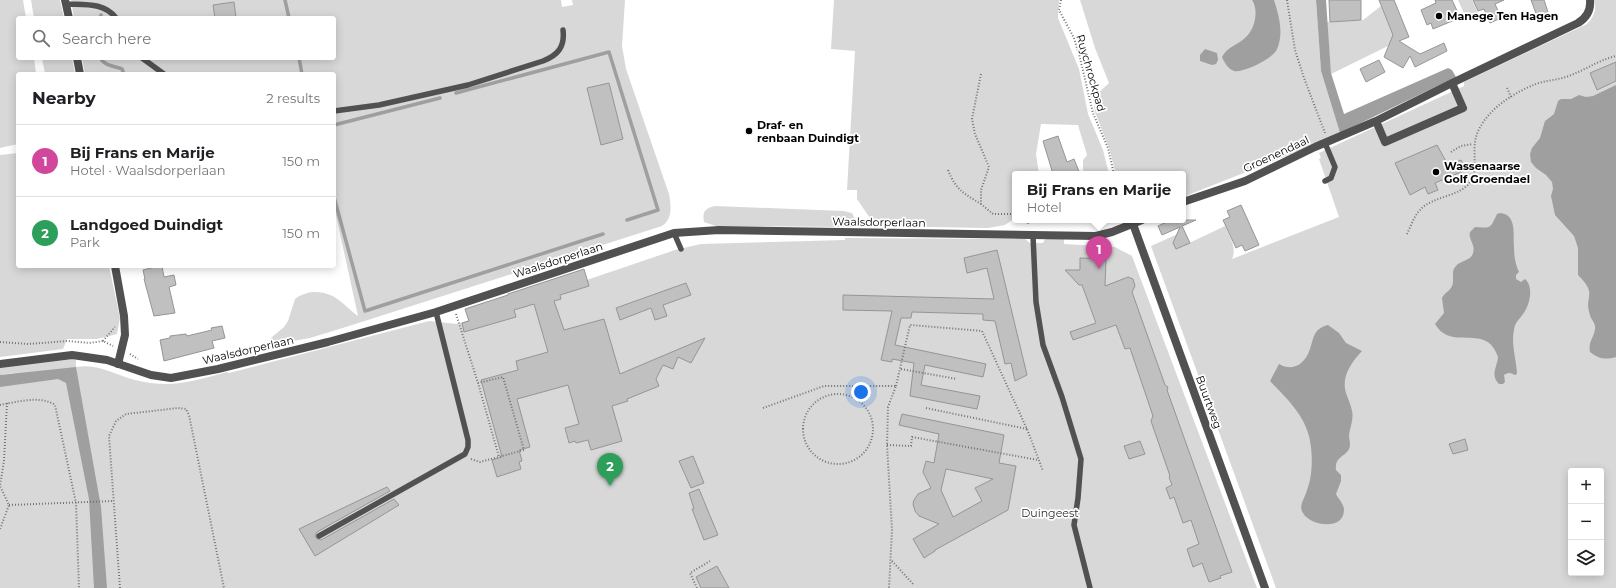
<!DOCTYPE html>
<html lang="en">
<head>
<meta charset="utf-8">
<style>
  :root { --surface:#fff; --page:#f2f2f2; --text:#202124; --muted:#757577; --line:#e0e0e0; --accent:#000 }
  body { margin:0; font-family:Montserrat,sans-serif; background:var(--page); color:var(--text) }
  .controls { position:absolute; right:12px; bottom:12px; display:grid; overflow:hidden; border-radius:4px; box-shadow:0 2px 10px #0003 }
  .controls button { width:36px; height:36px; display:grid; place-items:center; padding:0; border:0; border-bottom:1px solid var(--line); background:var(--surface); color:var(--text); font:20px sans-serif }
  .you { position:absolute; left:861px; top:392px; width:14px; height:14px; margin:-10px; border:3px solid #fff; border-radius:50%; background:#1a73e8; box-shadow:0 0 0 6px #1a73e833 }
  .badge { display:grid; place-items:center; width:26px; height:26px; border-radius:50%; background:var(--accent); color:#fff; font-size:13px; font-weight:700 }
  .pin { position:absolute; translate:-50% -33px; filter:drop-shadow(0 1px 2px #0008) }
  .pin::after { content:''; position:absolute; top:21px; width:14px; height:12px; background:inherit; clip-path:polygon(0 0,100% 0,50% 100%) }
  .popup { position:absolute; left:1012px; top:171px; width:174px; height:52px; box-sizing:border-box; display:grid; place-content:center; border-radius:4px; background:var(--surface); filter:drop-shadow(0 1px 3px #0005); font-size:13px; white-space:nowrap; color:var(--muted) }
  .popup b { font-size:15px; color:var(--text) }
  .popup::after { content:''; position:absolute; left:50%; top:100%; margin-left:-8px; border:8px solid transparent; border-top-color:var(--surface) }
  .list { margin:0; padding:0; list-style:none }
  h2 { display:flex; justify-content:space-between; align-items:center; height:52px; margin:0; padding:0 16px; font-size:17px }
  h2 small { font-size:13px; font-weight:400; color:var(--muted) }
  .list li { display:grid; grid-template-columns:26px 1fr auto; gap:12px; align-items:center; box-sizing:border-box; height:72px; padding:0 16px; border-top:1px solid var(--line) }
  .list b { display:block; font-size:15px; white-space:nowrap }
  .list p { margin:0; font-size:13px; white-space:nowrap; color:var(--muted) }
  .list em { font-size:13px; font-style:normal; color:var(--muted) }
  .icon { flex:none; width:22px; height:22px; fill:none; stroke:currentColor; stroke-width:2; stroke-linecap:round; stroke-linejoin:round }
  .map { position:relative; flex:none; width:1616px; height:588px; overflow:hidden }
  .search { position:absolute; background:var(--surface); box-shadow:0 2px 10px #0003; left:16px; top:16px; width:320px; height:44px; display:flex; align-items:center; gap:10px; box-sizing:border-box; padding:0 14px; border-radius:4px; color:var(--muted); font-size:15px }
  .panel { position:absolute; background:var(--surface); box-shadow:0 2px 10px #0003; left:16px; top:72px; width:320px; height:196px; border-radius:4px }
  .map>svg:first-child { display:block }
</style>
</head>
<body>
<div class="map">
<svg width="1616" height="588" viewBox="0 0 1616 588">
  <rect width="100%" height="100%" fill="#fff"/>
  <!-- green -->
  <path fill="#d8d8d8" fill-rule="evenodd" d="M0,0H23L26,18H18V58H34L36,74H18V144L0,148Z
    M31,0H60L64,18H34Z
    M71,0H561L562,7L573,5L572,0H625L622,46L626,69L669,194C671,206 673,218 662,226L349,326L310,338L275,344L273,342L271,338L284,327L288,321L295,299C300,295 306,293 312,292C335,291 342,304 358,316L334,206V74H85L82,58H334V18H74Z
    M834,0H1059L1058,18L1079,69L1088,114L1103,150L1109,174H1086L1083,170V160L1087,155L1078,125L1041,124L1036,154L1039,174H1015V218L1005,225L988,228L877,226L874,224L857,199V190H847L855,51L831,49Z
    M1080,0H1316L1321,71L1340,133L1304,149L1183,197V174H1116L1109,148L1095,112L1093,98L1109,83L1095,48Z
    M1458,0H1472L1478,13L1466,18Z
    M1594,0H1616V588H1276L1151,246L1180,233L1185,245L1225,226C1230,237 1237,248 1232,259L1339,217L1319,159L1321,158L1319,153L1464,86V82L1587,24C1594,17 1597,10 1594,0ZM1571,471H1601V573H1571Z
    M1381,6L1395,39L1388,46L1331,74L1327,22L1363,20Z
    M42,58H72L75,74H45Z
    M18,153V266H109L120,318L117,334L97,339H67L63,349L0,357V155Z
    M715,206L844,211L852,213L855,219L854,225L847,227L716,226L704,222C702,212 705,208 715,206Z
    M845,238L1025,239L1030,243H1043L1045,239H1064V244L1115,247L1132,256L1257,588H0V378L15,373L0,375V365L71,358L76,360V367C98,363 115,375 135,380C170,389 194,381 227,372L229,373L237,371L429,321L457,324L675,250L701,244L845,240Z"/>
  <!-- water -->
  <path fill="#9f9f9f" d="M1252,0H1274C1279,16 1284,33 1277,49C1274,58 1243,73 1234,71C1228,69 1224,62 1222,57C1228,46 1238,45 1246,37C1255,29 1259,10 1252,0Z
    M1316,0H1326L1331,73L1344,114L1448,68L1452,70L1456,77L1340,133L1321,71Z
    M1205,49L1217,53L1218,60L1216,64L1212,65L1200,61V55Z
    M1616,85V357C1605,360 1599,359 1590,352C1588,341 1594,338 1595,329C1596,323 1591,320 1590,315C1583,295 1599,296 1578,275V248L1574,236L1555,215L1551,196L1553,189L1552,182L1546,175L1536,168L1531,162L1530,154L1532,148L1540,138L1545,121L1554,114L1558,101L1561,99H1571L1579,95L1586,97L1593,96Z
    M1500,213C1517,214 1513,235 1514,246C1514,255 1515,264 1519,272L1516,275V279L1521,282L1525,279C1534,287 1530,305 1523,314C1519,320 1515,322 1514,330C1511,344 1516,358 1517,373L1516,375C1511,374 1510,371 1504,375L1505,382L1503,384H1499C1490,375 1497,368 1498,357C1486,321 1452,353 1435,324L1444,313L1442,298C1444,293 1450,291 1452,286C1455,279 1450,272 1456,266C1461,260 1471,261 1473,253C1476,245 1468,240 1470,232L1475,227C1491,228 1490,229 1497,214Z
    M1328,325L1339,333L1346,343L1362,351C1351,363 1341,377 1346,393C1348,399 1351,405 1352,411C1354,419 1350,427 1349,435C1349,438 1350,442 1350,445C1349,457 1334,455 1336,470L1341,475V481L1336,494C1339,500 1344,504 1344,510C1344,531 1310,526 1303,513C1298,506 1305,498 1307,490C1313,475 1313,452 1309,436C1303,413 1285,397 1270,381L1279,364C1291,371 1302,366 1308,354C1314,342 1311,329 1328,325Z
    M76,367L101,507L107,588H94L89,499L66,383L58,379L0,387V375Z"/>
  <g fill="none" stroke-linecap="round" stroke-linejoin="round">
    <!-- stream -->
    <path stroke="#9f9f9f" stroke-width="3.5" d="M285,0L289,18
      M100,18L101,15
      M100,58C105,66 114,66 122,69L124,74
      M299,58L302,74
      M456,93L609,52L658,210L627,220
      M334,125L440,98
      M334,197L365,311L603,234"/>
  </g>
  <!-- building -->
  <path fill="#c0c0c0" stroke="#959595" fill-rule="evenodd" d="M1329,0H1361V20L1330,22Z
    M1379,0H1394L1409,37L1399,41L1420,54L1444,43L1447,51L1415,67L1410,56L1403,68L1384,57L1393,35Z
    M1435,0H1452L1458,13L1455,14L1457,19L1433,29L1431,23L1427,25L1421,10L1436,3Z
    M1473,0H1504L1495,4L1501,18L1490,23L1484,9L1478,11Z
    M1531,0H1544L1548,12L1537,16Z
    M234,2L236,18H215L213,5Z
    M1379,60L1385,72L1366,82L1360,69Z
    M1616,62V81L1597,90L1590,73Z
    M609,83L623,139L601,145L587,88Z
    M1058,136L1067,162L1074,159L1080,174H1053L1043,141Z
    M1437,145L1448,165L1461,160L1466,170L1435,183L1438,190L1428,194L1425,187L1410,195L1395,163Z
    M1241,205L1259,245L1245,251L1242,245L1236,248L1223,220L1230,217L1227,211Z
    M1171,220H1196L1182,226L1190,243L1176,249L1173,243L1180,227L1162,235L1158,226Z
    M997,250L1027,375L1015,381L1011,363L1005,364L995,321L983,320V314L912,312L911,318H901L895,345L986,364L983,377L925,365L921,385L980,396L977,409L910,396L914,363L892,359V362L881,360L892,311L843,310V295L994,299L987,268L967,273L964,258Z
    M1080,258L1106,259L1105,286L1128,277L1133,279L1135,286L1132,292L1165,385L1168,387L1167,390L1232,572L1220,576L1221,578L1209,582L1202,563L1193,567L1187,549L1199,544L1191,520L1183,523L1174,497L1170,499L1166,488L1172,485L1169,477L1170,476L1151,421L1153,416L1130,348L1125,349L1116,325L1073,340L1070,332L1096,323L1082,285H1079L1065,270H1080Z
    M159,266H162L164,277L174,275L176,285L169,287L175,313L154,316L144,279H145L143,270Z
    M584,269L589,286L560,295L561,299L554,301L564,330L604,319L620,374L705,338L691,363L678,357L673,369L663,365L656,379L659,386L627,399L628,401L612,406L622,441L591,450L588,440L576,443L575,441L569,443L565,428L579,424L568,385L517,399L530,447L519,450L522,461L519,462L521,469L497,477L492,460L502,457L481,380L518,370L516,361L548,352L534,304L514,310L516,317L464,332L462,323L469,321L465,309L508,295V294Z
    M686,283L691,295L663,305L667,316L655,320L651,308L620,320L616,308Z
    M222,326L225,338L212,341L214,348L164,361L160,340L170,338V336L186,334L187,336L212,330L211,328Z
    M902,414L1004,435L999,463L1016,466L1008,510L935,550V551L924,558L913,539L939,524L919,516L915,511L913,504L914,500L918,494L931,488L923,472L926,461L934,463L939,434L899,425ZM946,469L993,479L975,488L982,501L953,517L941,490Z
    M1465,439L1468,450L1453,454L1449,444Z
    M1140,441L1145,454L1129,459L1124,446Z
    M693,456L704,483L691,488L679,461Z
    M387,487L390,491L317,532L315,536L316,538L321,540L394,499L399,505L315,556L299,529Z
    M699,489L718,535L704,540L692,509H694L689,493Z
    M717,566L729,588H701L696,577Z"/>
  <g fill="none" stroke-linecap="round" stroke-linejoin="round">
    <!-- path -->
    <path stroke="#737373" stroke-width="2" stroke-dasharray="1 2" stroke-linecap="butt" d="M1061,0L1059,10L1074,38L1080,58L1093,113L1108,148L1114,174
      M1287,0L1295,50L1304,78L1325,133
      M981,74L972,119L975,134L989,167L981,190V204L993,214H1015
      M1507,88L1511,97
      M1451,152L1461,146L1473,144
      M948,170C956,190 963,193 981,204
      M1027,220L1029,225
      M1407,234C1411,226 1414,216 1420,210C1432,196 1460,197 1470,182C1479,168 1471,149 1477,134C1486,110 1513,93 1536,84C1547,80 1560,80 1571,75C1587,69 1599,60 1616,56
      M456,314L478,383L499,457
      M103,341L115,327
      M0,342L28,344L68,341L89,343L103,341L113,346
      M130,354L138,359
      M901,369L957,379
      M896,386L910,325L982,331L1027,429L1043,471
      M803 429a35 35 0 1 1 70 0a35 35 0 1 1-70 0Z
      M0,405C16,402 41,395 55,405L76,503L79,588
      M763,408L824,386H896L888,407L887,445L892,530L889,588
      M926,408L1027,429
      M887,445L911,446L912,437L1038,460
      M471,459L480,462L524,450L503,377L478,383
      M9,505L113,501
      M0,529L9,505L0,486L4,461L7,403
      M892,561L914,585
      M120,588L109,436L116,421L126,414L178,408L186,409L189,415L224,588
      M697,588L690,573L710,561"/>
    <!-- service -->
    <path stroke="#515151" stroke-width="5.5" d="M66,4C84,5 104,2 116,18
      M142,58L164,74
      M334,111L379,105L468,85L543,61C558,55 565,47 563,30
      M1325,181L1331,178L1335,167L1325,143
      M674,233L681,249
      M1033,236L1036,302L1043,345L1062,397L1081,459L1078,498L1074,525L1090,588
      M319,536L465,454L468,447V440L436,312"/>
    <!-- minor -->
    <path stroke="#515151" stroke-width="8" d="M65,0L69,18
      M77,58L80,74
      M1376,121L1385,142L1463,108L1452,83
      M1183,202L1245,181L1315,147L1376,121L1452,83L1578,23C1586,18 1591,10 1590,0
      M1133,224L1265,588
      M115,266L124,316L125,335L118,364
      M0,364L72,355L107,360L151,375L171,378L218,369L328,342L436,312L674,233L719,230L1096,236L1112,232L1142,220"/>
  </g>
  <!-- markers -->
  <g fill="#000" stroke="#fff" stroke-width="1.5">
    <circle cx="1439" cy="16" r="4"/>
    <circle cx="749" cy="131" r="4"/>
    <circle cx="1436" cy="172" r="4"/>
  </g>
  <g text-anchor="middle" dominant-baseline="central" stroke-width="3.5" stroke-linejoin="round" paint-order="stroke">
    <!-- poi labels -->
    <g font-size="11" font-weight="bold" fill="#000" stroke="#fff" text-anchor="start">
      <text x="1447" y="16">Manege Ten Hagen</text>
      <text x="757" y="125">Draf- en<tspan x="757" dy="13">renbaan Duindigt</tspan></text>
      <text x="1444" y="166">Wassenaarse<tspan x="1444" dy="13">Golf Groendael</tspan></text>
    </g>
    <!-- street labels -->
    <g font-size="11" fill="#000" stroke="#fff">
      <text transform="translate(1091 73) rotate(74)">Ruychrockpad</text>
      <text transform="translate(1276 154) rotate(-25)">Groenendaal</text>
      <text transform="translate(879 222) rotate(1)">Waalsdorperlaan</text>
      <text transform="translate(558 260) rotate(-18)">Waalsdorperlaan</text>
      <text transform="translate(248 350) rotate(-13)">Waalsdorperlaan</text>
      <text transform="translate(1209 402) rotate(70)">Buurtweg</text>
    </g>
    <!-- park labels -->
    <g font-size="11" fill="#2f2f2f" stroke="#fff">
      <text x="1050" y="513">Duingeest</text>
    </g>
  </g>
</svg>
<div class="controls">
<button>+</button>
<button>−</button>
<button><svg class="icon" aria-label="layers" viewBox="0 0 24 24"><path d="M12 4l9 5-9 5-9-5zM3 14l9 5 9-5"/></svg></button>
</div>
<div class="you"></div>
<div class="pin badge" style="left:1099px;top:269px;background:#d1479c">1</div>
<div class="popup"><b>Bij Frans en Marije</b>Hotel</div>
<div class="pin badge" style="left:610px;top:486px;background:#2e9e5b">2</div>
<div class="search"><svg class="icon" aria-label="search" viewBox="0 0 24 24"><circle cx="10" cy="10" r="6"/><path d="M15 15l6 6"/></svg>Search here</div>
<section class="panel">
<h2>Nearby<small>2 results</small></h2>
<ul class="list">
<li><span class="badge" style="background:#d1479c">1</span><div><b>Bij Frans en Marije</b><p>Hotel · Waalsdorperlaan</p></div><em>150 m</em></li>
<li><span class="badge" style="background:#2e9e5b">2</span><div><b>Landgoed Duindigt</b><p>Park</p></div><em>150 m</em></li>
</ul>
</section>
</div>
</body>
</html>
